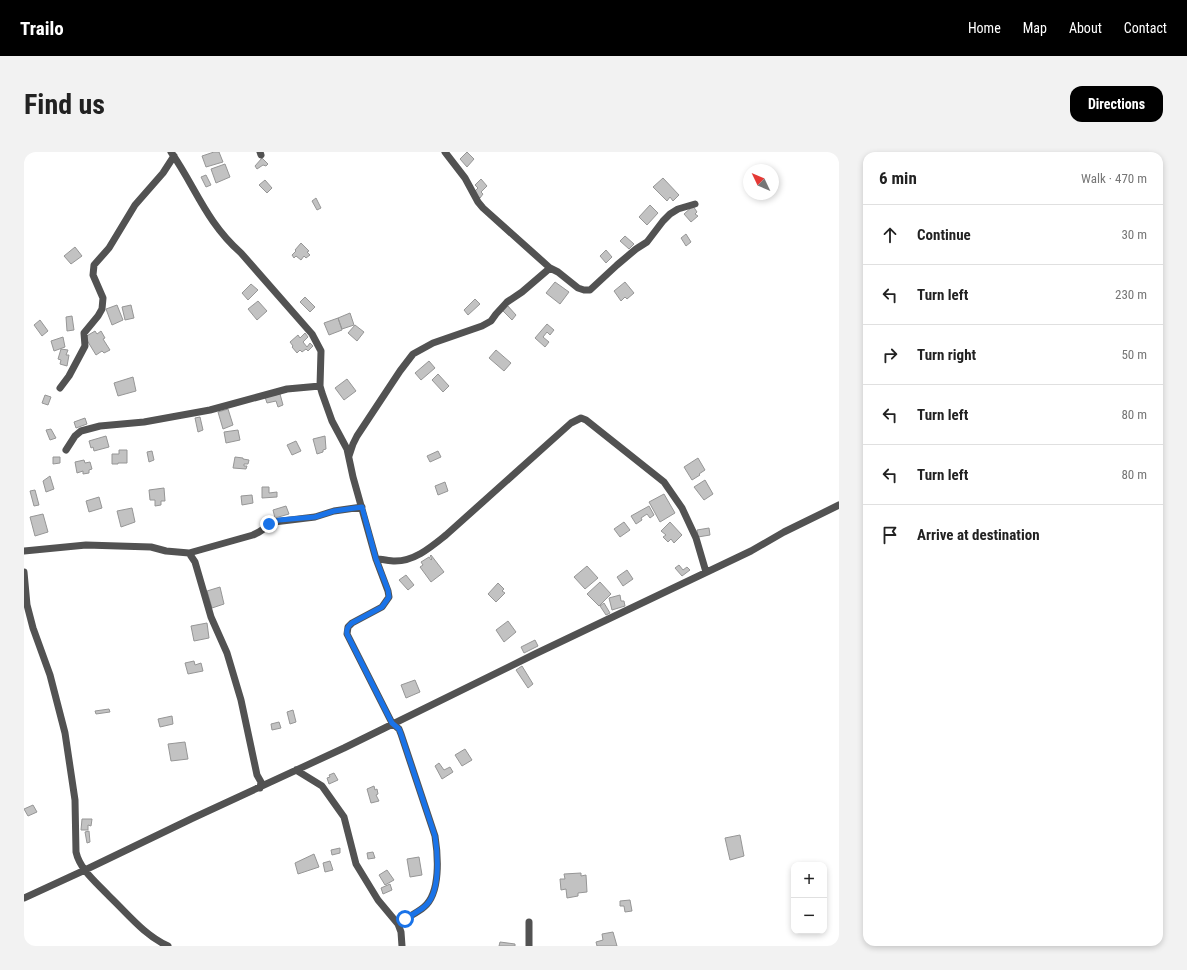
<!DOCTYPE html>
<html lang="en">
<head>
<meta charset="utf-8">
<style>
  :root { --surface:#fff; --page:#f2f2f2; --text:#222; --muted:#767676; --line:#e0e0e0; --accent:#000 }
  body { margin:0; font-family:"Roboto Condensed",sans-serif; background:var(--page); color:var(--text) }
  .controls { position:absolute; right:12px; bottom:12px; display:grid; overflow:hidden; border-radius:8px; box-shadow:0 2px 6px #0003 }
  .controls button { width:36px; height:36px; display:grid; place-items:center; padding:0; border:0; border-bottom:1px solid var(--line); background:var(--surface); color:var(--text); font:20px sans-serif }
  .compass { position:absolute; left:719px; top:12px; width:36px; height:36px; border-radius:50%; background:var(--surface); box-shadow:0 2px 6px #0003; rotate:314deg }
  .stop { position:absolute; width:12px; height:12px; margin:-9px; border:3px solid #1a73e8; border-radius:50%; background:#fff }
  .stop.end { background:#1a73e8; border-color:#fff; box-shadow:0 1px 4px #0008 }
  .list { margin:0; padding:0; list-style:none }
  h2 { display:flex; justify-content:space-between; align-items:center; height:52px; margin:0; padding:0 16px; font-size:17px }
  h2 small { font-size:13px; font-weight:400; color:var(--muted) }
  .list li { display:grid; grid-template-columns:26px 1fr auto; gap:12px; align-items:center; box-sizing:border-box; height:60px; padding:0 16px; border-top:1px solid var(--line) }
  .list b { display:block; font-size:15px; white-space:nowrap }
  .list em { font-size:13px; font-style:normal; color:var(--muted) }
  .icon { flex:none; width:22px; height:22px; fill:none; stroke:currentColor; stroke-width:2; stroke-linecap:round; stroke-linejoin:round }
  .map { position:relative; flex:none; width:815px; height:794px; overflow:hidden; border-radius:12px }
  header { display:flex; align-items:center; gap:24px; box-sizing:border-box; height:56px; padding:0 20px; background:var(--accent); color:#fff }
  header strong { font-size:19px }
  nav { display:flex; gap:22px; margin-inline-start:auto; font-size:14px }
  .intro { display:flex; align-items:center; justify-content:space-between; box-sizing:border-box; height:96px; padding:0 24px }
  h1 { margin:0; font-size:28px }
  .button { padding:10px 18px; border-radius:12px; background:var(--accent); color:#fff; font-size:14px; font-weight:700 }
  main { display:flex; gap:24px; padding:0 24px }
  aside { flex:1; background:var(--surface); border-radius:12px; box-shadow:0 2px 6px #0003 }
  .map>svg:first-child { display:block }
</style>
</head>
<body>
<header>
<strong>Trailo</strong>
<nav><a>Home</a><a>Map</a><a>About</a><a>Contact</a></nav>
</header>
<div class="intro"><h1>Find us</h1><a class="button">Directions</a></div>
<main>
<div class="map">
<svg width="815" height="794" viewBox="0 0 815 794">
  <rect width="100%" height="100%" fill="#fff"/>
  <!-- building -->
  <path fill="#c2c2c2" stroke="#969696" d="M190,0H195L199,10L182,15L178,4Z
    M443,0L450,7L443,15L436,7Z
    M238,6L244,12L242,14L239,13L233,17L231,14Z
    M201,12L206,25L192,31L187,17Z
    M182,23L187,33L182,35L177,25Z
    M639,26L655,43L649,49L646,45L643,49L629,35Z
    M457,27L463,34L457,40L459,42L456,46L450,40L454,36L451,33Z
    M241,28L248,36L243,41L235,33Z
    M292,46L297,56L293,58L288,49Z
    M626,53L634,61L623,73L615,65Z
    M669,54L673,60L671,62L674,64L667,70L660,62Z
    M662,82L667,90L662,94L657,86Z
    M601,84L610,92L605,97L596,89Z
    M277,91L285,99L283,100L286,103L282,106L280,104L277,108L272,104L270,106L268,103L272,99L271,98Z
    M51,95L58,104L47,112L40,104Z
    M582,98L588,105L582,111L576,104Z
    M531,130L545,140L536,152L522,141Z
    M601,130L610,141L603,147L601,145L597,149L590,139Z
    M227,132L234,138L224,148L218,141Z
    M281,145L291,155L286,160L276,150Z
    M451,147L456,152L444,163L440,158Z
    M234,149L243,159L233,168L224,157Z
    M93,153L99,168L88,173L82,157Z
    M107,153L110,166L101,168L98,155Z
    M483,153L492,163L488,168L478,158Z
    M326,161L330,173L318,177L314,166Z
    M48,164L50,178L43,179L42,165Z
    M314,166L318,178L305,183L300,171Z
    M16,168L24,179L18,184L10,173Z
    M523,172L530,178L526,183L523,180L519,185L525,190L521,195L511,186Z
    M331,173L340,180L333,189L324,181Z
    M71,179L73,182L77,179L81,186L79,187L86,198L80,201L78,199L72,203L61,185Z
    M281,181L284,185L279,190L283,195L286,191L289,194L284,199L282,197L278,200L276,198L273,201L268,195L269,194L266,190L274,183L276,186Z
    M39,185L41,195L30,199L27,189Z
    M37,197L44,198L42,203H45L43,214L36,212L37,208L34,207Z
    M472,198L487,211L480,219L465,206Z
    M405,209L411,216L397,228L391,221Z
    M414,222L425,234L419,240L408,228Z
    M109,225L112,239L94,244L90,231Z
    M323,227L332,239L320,248L311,236Z
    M256,242L259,253L254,255L252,249L243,251L241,245Z
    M21,243L27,245L24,253L18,251Z
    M204,257L209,273L199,277L194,260Z
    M176,265L179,278L174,280L171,266Z
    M61,266L63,272L52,276L50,270Z
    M27,277L32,286L26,288L22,278Z
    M214,278L216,288L202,291L200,280Z
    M82,284L85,295L70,299L69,295L67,296L65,289Z
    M301,284L302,297L299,298V300L293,302L289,287Z
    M272,289L277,299L268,303L263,293Z
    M95,298H103V311H94V312H88V302H95Z
    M128,299L130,308L125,310L123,300Z
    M414,299L417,305L406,310L403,304Z
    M29,305H36V311L29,312Z
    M211,305L219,306V307L225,308L224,312H220V314H223L222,317L209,316Z
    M674,306L681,318L675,322L676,323L668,328L660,315Z
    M60,308L61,311L66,310L68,317L65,318V321L59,322V319L53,321L51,310Z
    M26,324L30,337L22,340L19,329Z
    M681,328L689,342L680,348L670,335Z
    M421,330L424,339L414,343L411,334Z
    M238,335H245V341L253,340V345L238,346Z
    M140,336L141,349H137V353L131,354V348H126L125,338Z
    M11,338L15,353L10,354L6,339Z
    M640,342L651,361L636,370L625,350Z
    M228,343L229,351L218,353L217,344Z
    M75,345L78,356L65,360L62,349Z
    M262,354L265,362L251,366L249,358Z
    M625,354L630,363L626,366L623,362L617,366L618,368L612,372L607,364Z
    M108,356L111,370L97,375L93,359Z
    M19,362L24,380L11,384L6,365Z
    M600,370L606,378L596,385L590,377Z
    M646,370L658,383L650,391L647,387L644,390L639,385L642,383L637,379Z
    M685,376L686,383L674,385L673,378Z
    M407,403L420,420L407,430L396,415L399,413L397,410L405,405L407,408L408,407L406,404Z
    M655,413L659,418L663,415L666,418L658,424L651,416Z
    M563,414L574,426L561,437L550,425Z
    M603,418L609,427L599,434L593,425Z
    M382,423L390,433L384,438L375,428Z
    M576,430L587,442L575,454L563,442Z
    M474,431L480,437L478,439L481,441L472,450L464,442Z
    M196,435L200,452L188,456L183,439Z
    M596,443L597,449H600L601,454L588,458L585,446Z
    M580,451L586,461L582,463L576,454Z
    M484,469L492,480L480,490L472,478Z
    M183,471L185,486L170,489L167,474Z
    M511,488L514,494L500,501L497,495Z
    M170,509L171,513L177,511L179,519L164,522L161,511Z
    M498,514L509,532L504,536L492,518Z
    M391,528L396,540L382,546L377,533Z
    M85,557L86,560L72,562L71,559Z
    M269,558L272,570L266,572L263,560Z
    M148,564L149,572L136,575L134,567Z
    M255,570L257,576L248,578L247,572Z
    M161,590L164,607L147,609L144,592Z
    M441,597L448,608L438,614L431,603Z
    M415,611L420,618L426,615L429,620L418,627L411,614Z
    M310,621L314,628L305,632L303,626L306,625L305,623Z
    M350,634L351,638L353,637L354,642L352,643L355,649L347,651L343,637Z
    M9,653L13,660L4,664L0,657Z
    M58,667H68L67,674L64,673V678H57Z
    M65,679L66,690L63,691L61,680Z
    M716,683L720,704L706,708L701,686Z
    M316,696V701L308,703L307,698Z
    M349,700L351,706L344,707L343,701Z
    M290,702L295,715L274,722L271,711Z
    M395,705L398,723L386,725L383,707Z
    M306,709L309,718L301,720L299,711Z
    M363,718L370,728L361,733L355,723Z
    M557,721V724L562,723L563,740L554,741V744L543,746L542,737L537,738L536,727H541L540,722Z
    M366,732L368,738L359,742L357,736Z
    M606,748L608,759L601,760L600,754H596V749Z
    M589,780L593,794H573L572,790L579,788L578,782Z
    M476,790L491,792V794H475Z"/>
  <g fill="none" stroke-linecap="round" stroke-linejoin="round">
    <!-- street -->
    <path stroke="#525252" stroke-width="7" d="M147,0C172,36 182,70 217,101L288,182L297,199L296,234L298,241L308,269L323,297L329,325L352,407L364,439L365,445L358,455L328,471L324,475L323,482L368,571L375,577L377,582L411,684C414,703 417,741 400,755C393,761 382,766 374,772
      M236,0L237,3
      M421,0L441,26L454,50L459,56L526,116
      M36,236L45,224L61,194L60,181L74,164L78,157L79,146L69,123L70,113L85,96L111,53L139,21L150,4
      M42,298L51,284L57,279L76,274L120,270L186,258L263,237L296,234
      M325,304L329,292L333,284L376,219L389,202L409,191L458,174L467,169L472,162L483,150L498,140L526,116L534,120L554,136L560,138H566L593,113L612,97L623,90L639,69L646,62L654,57L671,52
      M0,399L62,393L127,395L142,399L165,401L171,410L187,465L203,501L217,548L233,623L237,630L236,636
      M165,401L229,383L235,380L250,370L291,365L310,359L338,355
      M352,407C358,407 365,409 371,409C391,409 407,395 422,383L547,271L557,266L562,268L640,330L658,356L672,386L682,420
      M0,420L3,453L9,476L26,523L41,581L51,648L52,700C56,718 73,731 85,744C104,762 120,783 144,794
      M272,618L298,634L320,665L332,712L354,748L374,772L377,780L378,794
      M0,746L61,718L169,666L320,596L511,502L727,399L760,380L815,353
      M505,794V770"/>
  </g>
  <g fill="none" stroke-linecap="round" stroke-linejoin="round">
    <!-- route -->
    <path stroke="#1a73e8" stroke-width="5" d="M245,372L255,368L291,365L310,359L338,355L352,407L364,438L365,445L358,455L328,471C324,474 322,477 323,482L368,571L375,577L377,582L411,684C414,703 417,742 400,755C394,760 387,763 381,767"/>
  </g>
</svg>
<div class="controls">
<button>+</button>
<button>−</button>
</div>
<svg class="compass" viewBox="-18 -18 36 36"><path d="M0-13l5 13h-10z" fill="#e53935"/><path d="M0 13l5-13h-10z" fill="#767676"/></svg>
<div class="stop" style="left:381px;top:767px"></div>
<div class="stop end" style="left:245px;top:372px"></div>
</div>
<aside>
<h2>6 min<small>Walk · 470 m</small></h2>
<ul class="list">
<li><svg class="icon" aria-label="ahead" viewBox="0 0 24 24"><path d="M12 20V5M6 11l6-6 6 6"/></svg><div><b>Continue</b></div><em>30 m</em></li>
<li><svg class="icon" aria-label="left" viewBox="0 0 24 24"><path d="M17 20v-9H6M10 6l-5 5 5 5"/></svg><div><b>Turn left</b></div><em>230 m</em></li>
<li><svg class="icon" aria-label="right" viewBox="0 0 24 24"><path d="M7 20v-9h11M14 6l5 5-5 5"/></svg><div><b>Turn right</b></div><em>50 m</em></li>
<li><svg class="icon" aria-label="left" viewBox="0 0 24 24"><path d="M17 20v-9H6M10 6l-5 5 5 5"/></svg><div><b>Turn left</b></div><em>80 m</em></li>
<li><svg class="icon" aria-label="left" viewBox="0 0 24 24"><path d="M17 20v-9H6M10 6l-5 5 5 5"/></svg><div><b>Turn left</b></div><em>80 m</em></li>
<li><svg class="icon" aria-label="arrive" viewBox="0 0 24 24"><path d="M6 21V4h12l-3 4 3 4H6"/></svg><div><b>Arrive at destination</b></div></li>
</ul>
</aside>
</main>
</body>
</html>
